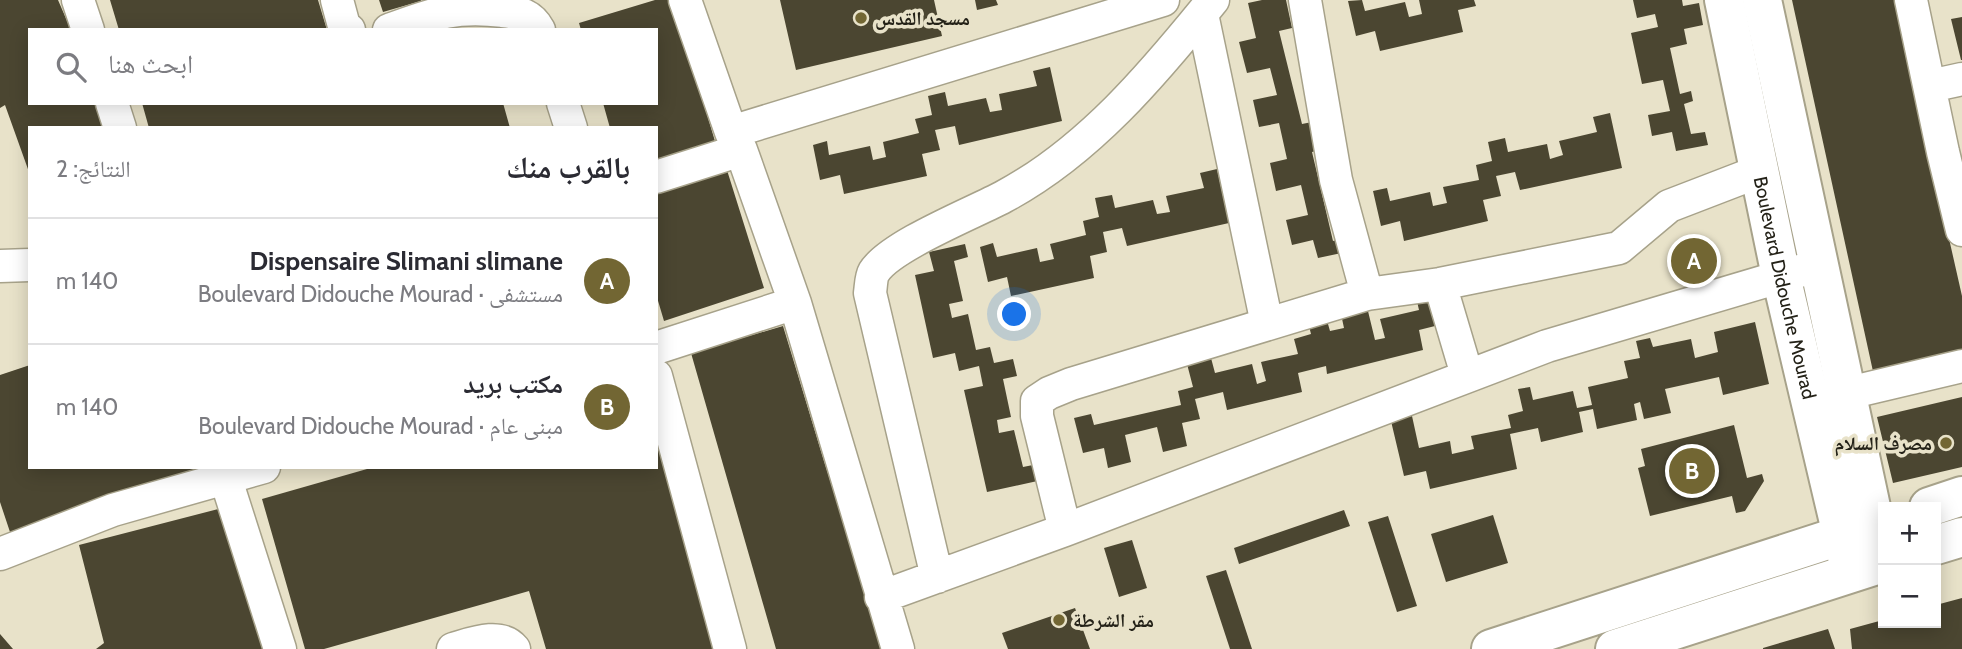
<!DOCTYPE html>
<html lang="ar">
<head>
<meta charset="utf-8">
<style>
  :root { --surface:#fff; --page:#f7f7f7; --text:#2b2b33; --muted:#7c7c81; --line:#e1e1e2; --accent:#726633 }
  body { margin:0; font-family:Cabin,"Noto Naskh Arabic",sans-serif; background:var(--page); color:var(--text); direction:rtl }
  .controls { position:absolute; right:21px; bottom:21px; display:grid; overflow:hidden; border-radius:0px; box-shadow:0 4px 18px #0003 }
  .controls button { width:63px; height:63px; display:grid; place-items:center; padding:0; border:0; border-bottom:2px solid var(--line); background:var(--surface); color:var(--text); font:35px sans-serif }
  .you { position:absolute; left:1015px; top:315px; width:24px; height:24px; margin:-18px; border:5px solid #fff; border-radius:50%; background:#1a73e8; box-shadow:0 0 0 10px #1a73e833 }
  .badge { display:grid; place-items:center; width:46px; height:46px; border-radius:50%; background:var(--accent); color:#fff; font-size:23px; font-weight:700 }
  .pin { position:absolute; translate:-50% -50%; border:4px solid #fff; box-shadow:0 2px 7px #0006 }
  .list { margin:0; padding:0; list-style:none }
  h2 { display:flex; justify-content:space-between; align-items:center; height:91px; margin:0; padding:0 28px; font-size:30px }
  h2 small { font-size:23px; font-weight:400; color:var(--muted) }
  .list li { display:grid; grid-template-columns:46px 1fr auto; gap:21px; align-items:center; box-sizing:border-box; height:126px; padding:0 28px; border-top:2px solid var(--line) }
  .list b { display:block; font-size:26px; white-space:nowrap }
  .list p { margin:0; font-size:23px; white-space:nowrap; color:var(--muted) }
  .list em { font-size:23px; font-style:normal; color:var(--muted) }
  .icon { flex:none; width:38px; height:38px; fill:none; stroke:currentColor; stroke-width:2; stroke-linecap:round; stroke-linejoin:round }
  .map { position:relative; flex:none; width:1962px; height:649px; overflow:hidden; direction:ltr }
  .search { position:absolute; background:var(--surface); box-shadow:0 4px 18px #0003; left:28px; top:28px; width:630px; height:77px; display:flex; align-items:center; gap:18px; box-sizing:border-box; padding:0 24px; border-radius:0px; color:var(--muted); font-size:26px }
  .panel { position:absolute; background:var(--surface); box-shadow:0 4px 18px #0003; left:28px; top:126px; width:630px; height:343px; border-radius:0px; direction:rtl }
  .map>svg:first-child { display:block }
</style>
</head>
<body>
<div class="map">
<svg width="1962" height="649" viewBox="0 0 1962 649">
  <rect width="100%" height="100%" fill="#e8e2c9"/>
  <!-- building -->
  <path fill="#4b4631" d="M0,0H58L71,30H30V103H100L110,128H30L29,172L5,105L0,108Z
    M110,0H318L327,30H119Z
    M379,0H421V1L383,12Z
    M655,0H673L717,148L656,166V128H610L603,103H656V30H581L579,23Z
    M780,0H934L942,36L796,70Z
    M975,0H996L998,5L977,10Z
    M1262,0H1286L1292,28L1279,31L1302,124L1317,121L1324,149L1312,152L1333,241L1348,237L1351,251L1318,258L1313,240L1292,245L1286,220L1308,215L1301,185L1276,191L1270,163L1287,159L1279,123L1259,127L1253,100L1277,95L1270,68L1247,73L1239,42L1256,38L1248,3Z
    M1362,0L1365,11L1405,2L1409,17L1422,14L1419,0H1474L1476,6L1458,10L1463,32L1380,51L1375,31L1356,36L1348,1Z
    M1633,0H1682L1683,6L1699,3L1703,25L1684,29L1687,44L1670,48L1680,94L1691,91L1693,101L1684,104L1691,134L1705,132L1708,145L1676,151L1672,132L1652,136L1648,115L1670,111L1663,80L1642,84L1631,33L1658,27L1655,14L1637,18Z
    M1792,0H1895L1962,296V357L1874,376Z
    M1962,17V60H1961L1951,19Z
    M1050,67L1062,121L959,145L955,126L935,130L940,150L922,154L927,176L844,194L840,175L820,180L813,145L827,141L829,155L870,146L873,160L886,157L883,142L919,133L915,119L932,115L928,96L945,92L948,106L986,98L990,112L1002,110L999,94L1037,86L1033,71Z
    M142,103H503L510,128H253L252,126L149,128Z
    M1610,113L1622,168L1520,190L1515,172L1496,176L1501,196L1483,200L1488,221L1404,241L1400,221L1381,226L1373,191L1387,188L1390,201L1430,192L1433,206L1447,203L1443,187L1479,180L1476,165L1492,161L1488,142L1505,138L1508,152L1547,144L1550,159L1563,155L1559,141L1597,132L1593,117Z
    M726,167L764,288L664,321L656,294V190Z
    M1217,169L1229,223L1127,246L1122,228L1103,232L1107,252L1090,256L1094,278L1011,296L1007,277L988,282L980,247L993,243L997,257L1037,248L1040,262L1054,259L1050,244L1086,235L1083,221L1099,217L1095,198L1112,195L1115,208L1153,200L1157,214L1170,212L1166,196L1204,188L1200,173Z
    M965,244L968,257L954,261L963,301L949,304L952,318L968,314L976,350L990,347L994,363L1013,359L1017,376L1003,379L1011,417L997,420L999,433L1014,430L1023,467L1038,464L1042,480L987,492L964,390L983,386L979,366L959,371L955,353L933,358L915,275L934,271L929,252Z
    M1431,293L1439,325L1419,330L1423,350L1327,374L1326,366L1298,373L1302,392L1227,410L1223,392L1195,399L1200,419L1182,423L1187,446L1163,452L1157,427L1125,435L1131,462L1108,468L1104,448L1083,453L1074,418L1091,414L1094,425L1181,405L1178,391L1193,387L1187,364L1211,358L1215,373L1252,364L1257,384L1266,381L1261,362L1298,354L1294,339L1311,334L1308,322L1326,317L1330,331L1344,328L1341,314L1367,307L1375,340L1385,338L1380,319L1419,310L1416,297Z
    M1755,322L1769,384L1723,395L1719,377L1665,389L1671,413L1644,419L1640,402L1634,404L1637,420L1597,429L1593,409L1579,412L1583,432L1541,442L1538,428L1510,434L1517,469L1430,489L1426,471L1404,476L1391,421L1412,416L1419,448L1450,441L1452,454L1474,449L1471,436L1511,428L1508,415L1523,411L1518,389L1530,387L1533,400L1573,391L1577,408L1592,405L1588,387L1628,378L1624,361L1640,358L1636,341L1650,338L1653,347L1691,339L1695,358L1718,352L1714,332Z
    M783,326L824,461L883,649H776L691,353Z
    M30,365V467H215L12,538L0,502V375Z
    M1962,397V467L1893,483L1877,417Z
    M656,423L722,649H546L529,591L324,649H305L262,499L374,467H656Z
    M1734,425L1747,478L1762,474L1764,481L1745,511L1736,513L1732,496L1650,516L1638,468L1645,466L1641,449Z
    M226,507L263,649H96L104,643L79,545Z
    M1344,510L1350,526L1239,564L1234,548Z
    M1493,515L1508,563L1446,582L1431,534Z
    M1388,516L1417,606L1397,612L1368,522Z
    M1132,540L1147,588L1119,597L1104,548Z
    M1226,570L1252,649H1230L1206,576Z
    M1962,598V649H1852L1850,629L1883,620V623H1936V605Z
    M1075,608L1090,649H1008L1002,633Z
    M1828,629L1835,649H1763V648Z
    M0,634L13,649H0Z"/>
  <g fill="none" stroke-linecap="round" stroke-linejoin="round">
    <!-- street casing -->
    <g stroke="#a7a28a" stroke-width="35">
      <path id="street" d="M78,0L88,30
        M337,0L344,26L349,30
        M685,0L731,132L741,150L795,303L898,649
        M1305,0L1336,180L1367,294
        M1911,0L1943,152L1962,230
        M1202,14L1267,324
        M389,30C433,14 455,5 502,11C520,13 530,14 539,30
        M1930,86L1962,79
        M112,103L120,128
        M563,103L571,128
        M731,132L1163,0
        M656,177L741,150
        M0,266L30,265
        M1440,284L1467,375
        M656,348L795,303
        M656,376L730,649
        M1823,399L1962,366
        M222,467L280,649
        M1065,530L1037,416V401L1049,393L1071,384L1367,294L1440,284L1619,248L1669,206L1760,171
        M0,554L113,510L264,467
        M937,577L870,293C871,286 871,277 874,272C890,246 973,213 1003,197C1088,152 1154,73 1213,0
        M881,597L1065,530L1547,346L1803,270
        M453,649C471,644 500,632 514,649"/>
    </g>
    <!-- secondary casing -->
    <g stroke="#a7a28a" stroke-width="42">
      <g id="secondary">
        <path id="s1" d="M1724,0L1781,276L1850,569"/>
        <path d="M1762,0L1883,563"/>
      </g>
    </g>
    <!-- primary casing -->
    <g stroke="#a7a28a" stroke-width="42">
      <path id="primary" d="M1929,507L1962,496
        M1936,545L1962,537
        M1491,649L1883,522
        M1615,649L1883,563"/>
    </g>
    <!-- street -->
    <use href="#street" stroke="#fff" stroke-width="32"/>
    <!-- secondary -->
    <use href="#secondary" stroke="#fff" stroke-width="38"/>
    <!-- primary -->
    <use href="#primary" stroke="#fff" stroke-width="38"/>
  </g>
  <!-- markers -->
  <g fill="#726633" stroke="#e8e2c9" stroke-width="2.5">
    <circle cx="861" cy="18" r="7"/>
    <circle cx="1946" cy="443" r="7"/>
    <circle cx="1059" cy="620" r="7"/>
  </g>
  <g text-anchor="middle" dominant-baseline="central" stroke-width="7" stroke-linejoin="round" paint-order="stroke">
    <!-- poi labels -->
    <g font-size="19" font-weight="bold" fill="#242218" stroke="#e8e2c9" text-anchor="start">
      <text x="875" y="18">مسجد القدس</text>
      <text x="1932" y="443" text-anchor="end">مصرف السلام</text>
      <text x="1073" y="620">مقر الشرطة</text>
    </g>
    <!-- street labels -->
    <g font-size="19" fill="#242218" stroke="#e8e2c9">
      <text stroke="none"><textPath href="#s1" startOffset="294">Boulevard Didouche Mourad</textPath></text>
    </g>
  </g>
</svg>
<div class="controls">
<button>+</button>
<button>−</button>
</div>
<div class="you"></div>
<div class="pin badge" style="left:1694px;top:261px">A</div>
<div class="pin badge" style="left:1692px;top:471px">B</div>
<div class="search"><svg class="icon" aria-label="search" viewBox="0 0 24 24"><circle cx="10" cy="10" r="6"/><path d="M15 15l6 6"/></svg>ابحث هنا</div>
<section class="panel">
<h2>بالقرب منك<small>النتائج: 2</small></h2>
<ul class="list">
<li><span class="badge">A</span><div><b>Dispensaire Slimani slimane</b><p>مستشفى · Boulevard Didouche Mourad</p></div><em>140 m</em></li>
<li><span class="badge">B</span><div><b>مكتب بريد</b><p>مبنى عام · Boulevard Didouche Mourad</p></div><em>140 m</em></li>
</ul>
</section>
</div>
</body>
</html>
